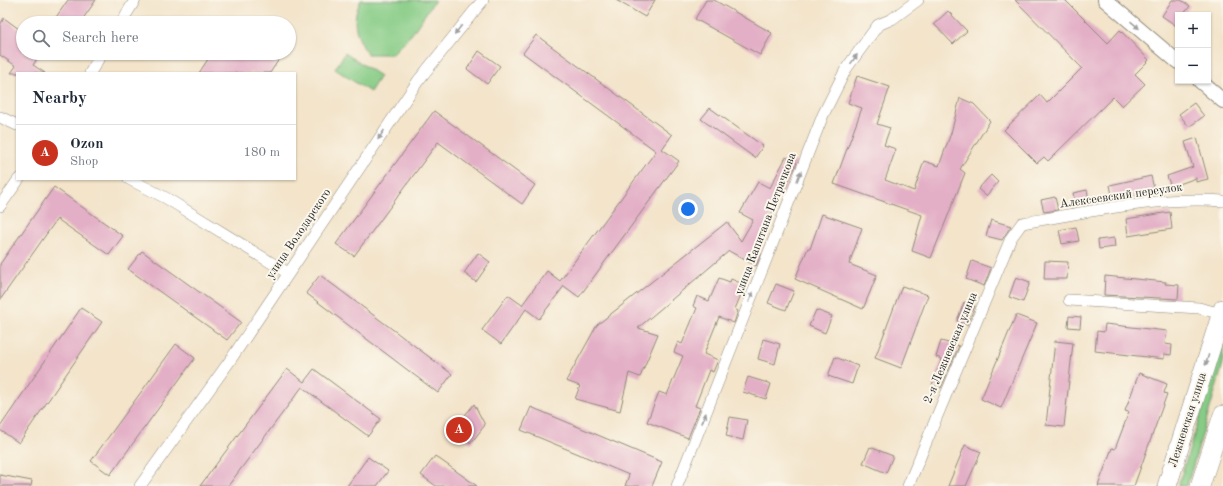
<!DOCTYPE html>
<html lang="en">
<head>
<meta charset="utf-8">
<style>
  :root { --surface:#fff; --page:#f6f6f7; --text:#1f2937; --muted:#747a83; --line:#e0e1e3; --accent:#c8321e }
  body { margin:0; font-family:"Old Standard TT",serif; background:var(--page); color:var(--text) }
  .controls { position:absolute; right:12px; top:12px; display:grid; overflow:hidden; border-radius:0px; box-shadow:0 1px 3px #0004 }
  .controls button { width:36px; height:36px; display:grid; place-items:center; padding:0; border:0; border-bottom:1px solid var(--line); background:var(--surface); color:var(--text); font:20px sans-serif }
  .you { position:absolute; left:688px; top:209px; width:14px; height:14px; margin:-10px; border:3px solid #fff; border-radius:50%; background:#1a73e8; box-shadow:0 0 0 6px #1a73e833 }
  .badge { display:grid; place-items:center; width:26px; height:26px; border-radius:50%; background:var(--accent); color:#fff; font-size:13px; font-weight:700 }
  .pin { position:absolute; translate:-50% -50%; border:2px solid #fff; box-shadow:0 1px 4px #0006 }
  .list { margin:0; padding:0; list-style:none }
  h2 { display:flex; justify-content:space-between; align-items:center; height:52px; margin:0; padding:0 16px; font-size:17px }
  h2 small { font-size:13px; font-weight:400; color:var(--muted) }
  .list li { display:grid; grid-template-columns:26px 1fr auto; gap:12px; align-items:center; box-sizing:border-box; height:56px; padding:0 16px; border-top:1px solid var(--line) }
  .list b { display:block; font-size:15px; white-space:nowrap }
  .list p { margin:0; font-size:13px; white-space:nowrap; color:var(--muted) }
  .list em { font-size:13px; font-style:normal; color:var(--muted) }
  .icon { flex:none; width:22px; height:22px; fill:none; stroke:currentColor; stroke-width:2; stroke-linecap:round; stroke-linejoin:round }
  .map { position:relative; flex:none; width:1223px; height:486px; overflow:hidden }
  .search { position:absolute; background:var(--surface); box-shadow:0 1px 3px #0004; left:16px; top:16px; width:280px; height:44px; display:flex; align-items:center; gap:10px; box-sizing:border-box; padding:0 14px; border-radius:22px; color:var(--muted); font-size:15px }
  .panel { position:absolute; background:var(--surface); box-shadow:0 1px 3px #0004; left:16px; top:72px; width:280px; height:108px; border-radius:0px }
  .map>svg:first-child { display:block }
</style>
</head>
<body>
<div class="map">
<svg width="1223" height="486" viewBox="0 0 1223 486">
  <rect width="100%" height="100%" fill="#fbf7ec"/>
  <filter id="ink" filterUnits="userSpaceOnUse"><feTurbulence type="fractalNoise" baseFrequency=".025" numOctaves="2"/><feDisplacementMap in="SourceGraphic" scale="8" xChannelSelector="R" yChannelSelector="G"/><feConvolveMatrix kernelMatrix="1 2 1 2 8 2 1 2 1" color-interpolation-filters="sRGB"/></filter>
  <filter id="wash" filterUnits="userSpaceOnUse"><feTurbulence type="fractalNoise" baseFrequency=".012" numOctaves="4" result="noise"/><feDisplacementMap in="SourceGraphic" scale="16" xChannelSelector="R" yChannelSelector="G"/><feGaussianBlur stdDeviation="0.9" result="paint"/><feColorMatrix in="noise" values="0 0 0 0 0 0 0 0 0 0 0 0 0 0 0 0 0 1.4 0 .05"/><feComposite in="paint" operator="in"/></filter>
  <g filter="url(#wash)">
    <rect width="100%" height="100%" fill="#f3e4ca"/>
    <!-- green -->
    <path fill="#87cc86" stroke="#597c58" d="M361,0H435L411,35L392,54H367C356,34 350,22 361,0Z
      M345,53L380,76L370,92L335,69Z
      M1223,325V364L1187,486H1178L1204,403L1208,370Z"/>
    <g id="blocks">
      <!-- building -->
      <path fill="#e3afc6" d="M68,0H96L80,23H52Z
        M616,0H655L645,17Z
        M706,0H714L772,33L760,55L695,19Z
        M1015,0H1065L1108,43L1120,30L1149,60L1135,74L1145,84L1122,106L1113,97L1048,161L1044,157L1037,163L1004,130L1040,95L1047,103L1082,68Z
        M1172,0H1181L1190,6L1183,15H1178V27L1162,16Z
        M948,11L967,31L953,44L934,24Z
        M4,18L23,32V53H41L33,65L45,73H11L16,66L0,55V25Z
        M536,35L672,135L662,149L679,161L579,297L564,286L539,319L526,309L501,344L482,330L508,295L522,305L547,271L560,281L656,151L523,53Z
        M479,51L500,66L487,84L467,69Z
        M212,53H283L270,73H199Z
        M857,76L890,87L877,124L890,128L884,145L896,149L885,180L914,191L924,161L939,166L951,133L960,98L974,104L990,121L960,169L965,173L931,258L912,251L922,215L834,184L862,108L848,103Z
        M1194,103L1204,116L1189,127L1179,114Z
        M710,108L763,146L755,158L701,119Z
        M434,111L535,185L522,204L438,142L354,256L336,244Z
        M1197,138L1208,179L1196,182V178L1171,187L1167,176L1193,167L1185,142Z
        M786,157L797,163L753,251L761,254L756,266L729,251L638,328L658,334L640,377L629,373L620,411L575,399L580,386L566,381L597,325L727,222L741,241L753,220L740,213L758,182L770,188Z
        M991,175L998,182L986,196L978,189Z
        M1151,176L1155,193L1113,200L1110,185Z
        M54,187L123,236L109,255L57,219L0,300V264Z
        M1087,190L1090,204L1076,206L1073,193Z
        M1055,197L1058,210L1044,212L1041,200Z
        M1170,212L1172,229L1128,236L1126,219Z
        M822,214L862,228L849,264L877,275L863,309L795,279L808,248L810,249Z
        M991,220L1011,226L1002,240L986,236Z
        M1076,227L1079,241L1062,244L1059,230Z
        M1114,238L1115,247L1099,249L1098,240Z
        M142,251L241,322L227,340L128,269Z
        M478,253L490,262L476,282L464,273Z
        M972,261L991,268L984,286L966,279Z
        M1045,261L1068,262L1067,279H1044Z
        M320,275L452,374L438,393L306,293Z
        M1105,276L1166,282L1165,284L1179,285L1178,299L1104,295Z
        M1016,277L1030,282L1023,302L1009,297Z
        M719,278L730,282L731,279L745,285L735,309L738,311L734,323L719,317L704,354L718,360L713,372L709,370L695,406L700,408L688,438L647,422L659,392L667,395L683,356L674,352L678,342L682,344L697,308L693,306L697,296L709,301Z
        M776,284L794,291L786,310L768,303Z
        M902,286L928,295L901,368L875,358Z
        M964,302L975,306L967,325L957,321Z
        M81,308L102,322L19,443L0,430V427Z
        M816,310L832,316L825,333L809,326Z
        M1016,315L1037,323L1001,408L981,399Z
        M1069,316L1081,317L1080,328L1068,327Z
        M1105,324L1167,331L1165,344L1172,345L1171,355L1164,354V359L1095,351L1097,331L1104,332Z
        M763,339L780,344L775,364L758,359Z
        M941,341L959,346L941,388L932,385L942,359L936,357Z
        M1055,341L1073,343L1064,427L1046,425Z
        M176,344L195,358L110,475L91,461Z
        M835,357L858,366L852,384L828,376Z
        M287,369L304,382L314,369L381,419L368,436L302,387L228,486H200Z
        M1139,373L1167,384L1164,393L1167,394L1134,486H1098L1112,448L1115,449L1129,412L1125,411Z
        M748,377L771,384L766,399L743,392Z
        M474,404L485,425L471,443L454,429Z
        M531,407L662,462L652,486H625L629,475L521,430Z
        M730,417L747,420L743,440L726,436Z
        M965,445L981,452L966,486H948Z
        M870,447L893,456L886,473L863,463Z
        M435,456L477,486H436L421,475Z
        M368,457L388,471L377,486H347Z
        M0,475L32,481L31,486H0Z"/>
    </g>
  </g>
  <g filter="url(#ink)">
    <use href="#blocks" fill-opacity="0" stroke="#8f887a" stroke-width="1"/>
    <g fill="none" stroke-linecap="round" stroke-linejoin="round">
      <!-- minor casing -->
      <g stroke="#8f887a" stroke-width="12">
        <path id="minor" d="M121,23L135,0
          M90,73L102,53
          M0,117L17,125
          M129,179L166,198L288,273
          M0,206L19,179
          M1069,300L1199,308L1222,314
          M140,486L229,362L418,81L483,0
          M677,486L823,115L846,69L878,25L892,19L918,0
          M908,486L1011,238L1022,223C1089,212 1156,196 1223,201"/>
      </g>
      <!-- tertiary casing -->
      <g stroke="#8f887a" stroke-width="16">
        <path id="tertiary" d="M1105,0L1178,62
          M1200,81L1223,101"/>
      </g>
      <!-- trunk casing -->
      <g stroke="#8f887a" stroke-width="20">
        <path id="trunk" d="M1167,486L1223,309
          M1200,486L1223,415"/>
      </g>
      <!-- minor -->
      <use href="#minor" stroke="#fff" stroke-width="11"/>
      <!-- tertiary -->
      <use href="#tertiary" stroke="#fff" stroke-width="14"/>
      <!-- trunk -->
      <use href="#trunk" stroke="#fff" stroke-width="19"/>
    </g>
    <!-- one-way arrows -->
    <defs><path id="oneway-solid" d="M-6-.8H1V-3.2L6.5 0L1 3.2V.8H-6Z"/></defs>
    <g fill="#a0a0a0">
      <use href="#oneway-solid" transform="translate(1135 25) rotate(41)"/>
      <use href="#oneway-solid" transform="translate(458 30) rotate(129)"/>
      <use href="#oneway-solid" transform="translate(854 59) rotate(-55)"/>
      <use href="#oneway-solid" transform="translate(381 135) rotate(124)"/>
      <use href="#oneway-solid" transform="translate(799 176) rotate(-69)"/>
      <use href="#oneway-solid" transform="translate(751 297) rotate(-68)"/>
      <use href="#oneway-solid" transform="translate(1207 360) rotate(107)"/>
      <use href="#oneway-solid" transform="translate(704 418) rotate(-69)"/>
    </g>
  </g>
  <g text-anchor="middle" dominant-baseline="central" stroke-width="4" stroke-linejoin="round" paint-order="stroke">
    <!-- street labels -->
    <g font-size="12" fill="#2b2b2b" stroke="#fbf7ec">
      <text transform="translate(1121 196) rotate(-8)">Алексеевский переулок</text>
      <text transform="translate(766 224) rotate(-69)">улица Капитана Петрачкова</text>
      <text transform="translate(299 234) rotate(-56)">улица Володарского</text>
      <text transform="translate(951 348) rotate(-67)">2-я Лежневская улица</text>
      <text transform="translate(1188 420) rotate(-72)">Лежневская улица</text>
    </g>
  </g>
</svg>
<div class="controls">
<button>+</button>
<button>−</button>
</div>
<div class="you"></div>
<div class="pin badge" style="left:459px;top:430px">A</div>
<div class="search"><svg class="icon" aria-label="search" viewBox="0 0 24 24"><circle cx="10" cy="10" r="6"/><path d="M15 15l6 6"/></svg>Search here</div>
<section class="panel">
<h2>Nearby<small></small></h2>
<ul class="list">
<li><span class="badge">A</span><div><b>Ozon</b><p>Shop</p></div><em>180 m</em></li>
</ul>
</section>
</div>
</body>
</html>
